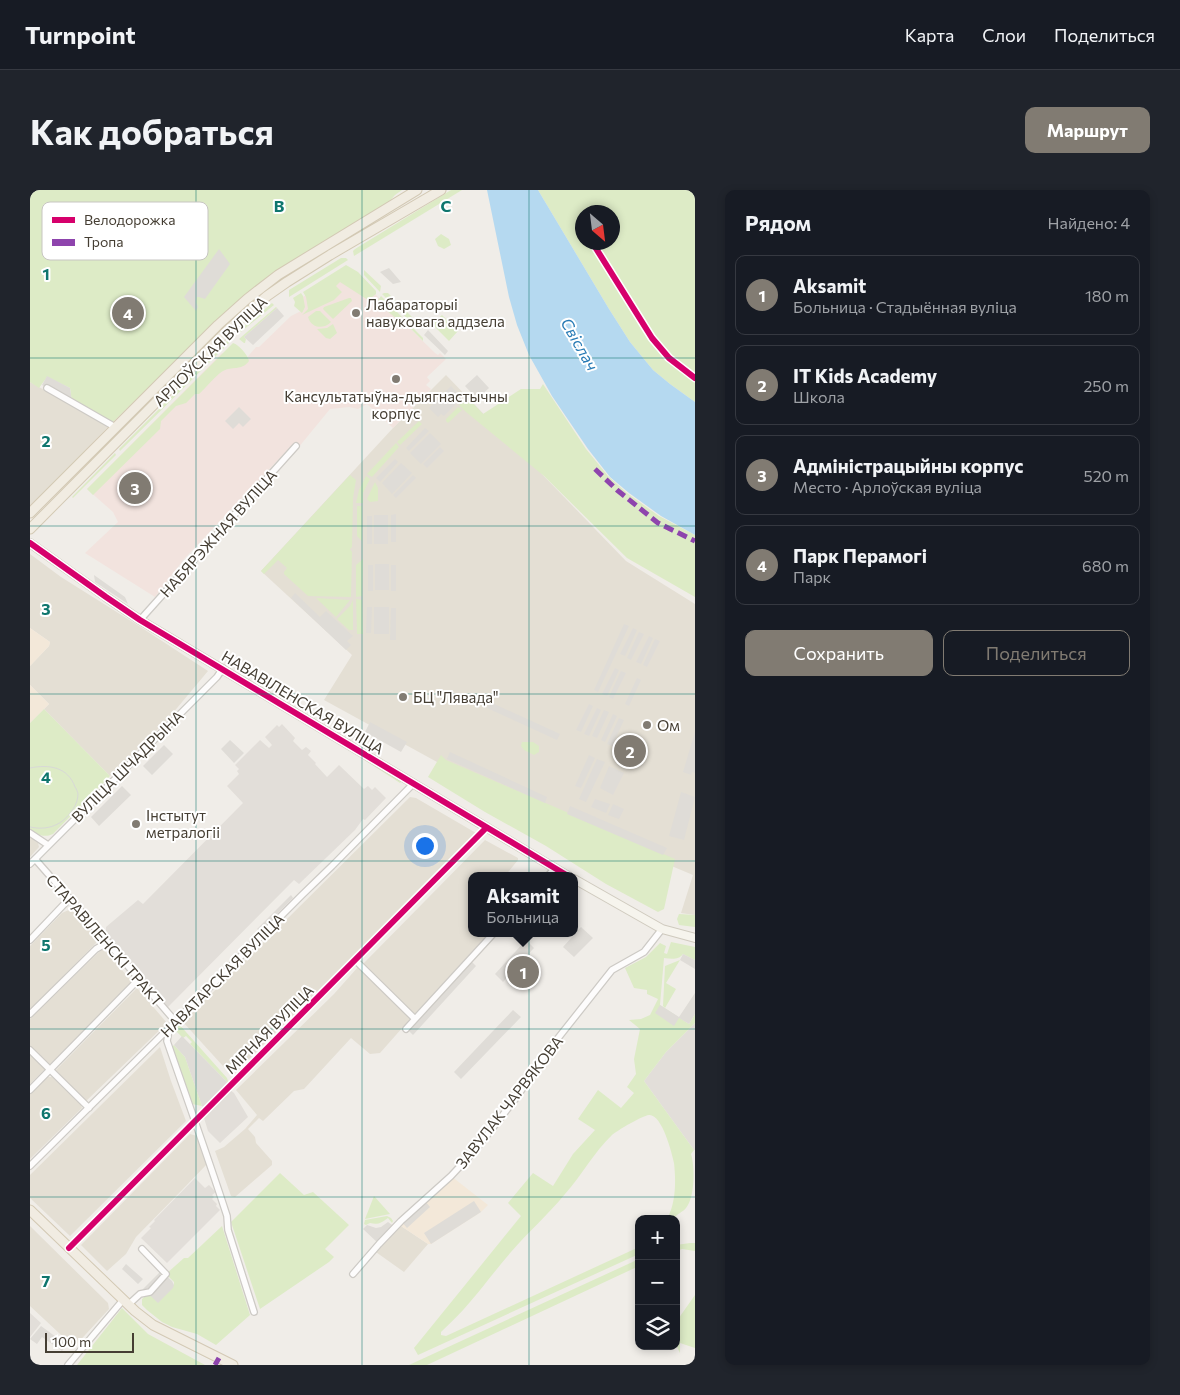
<!DOCTYPE html>
<html lang="ru">
<head>
<meta charset="utf-8">
<style>
  :root { --surface:#171b24; --page:#20242c; --text:#f1f3f6; --muted:#9ea1a6; --line:#363941; --accent:#817b72 }
  body { margin:0; font-family:Commissioner,sans-serif; background:var(--page); color:var(--text) }
  .controls { position:absolute; right:15px; bottom:15px; display:grid; overflow:hidden; border-radius:10px; box-shadow:0 2px 8px #0003 }
  .controls button { width:45px; height:45px; display:grid; place-items:center; padding:0; border:0; border-bottom:1px solid var(--line); background:var(--surface); color:var(--text); font:25px sans-serif }
  .compass { position:absolute; left:545px; top:15px; width:45px; height:45px; border-radius:50%; background:var(--surface); box-shadow:0 2px 8px #0003; rotate:152deg }
  .scale { position:absolute; left:15px; bottom:12px; width:89px; box-sizing:border-box; padding-left:5px; border:2px solid #453e33; border-top:0; font-size:14px; line-height:18px; white-space:nowrap; color:#453e33; -webkit-text-stroke:4px #fff; paint-order:stroke }
  .you { position:absolute; left:394px; top:655px; width:18px; height:18px; margin:-12px; border:4px solid #fff; border-radius:50%; background:#1a73e8; box-shadow:0 0 0 8px #1a73e833 }
  .badge { display:grid; place-items:center; width:32px; height:32px; border-radius:50%; background:var(--accent); color:#fff; font-size:16px; font-weight:700 }
  .pin { position:absolute; translate:-50% -50%; border:2px solid #fff; box-shadow:0 1px 5px #0006 }
  .popup { position:absolute; left:438px; top:682px; width:110px; height:65px; box-sizing:border-box; display:grid; place-content:center; border-radius:10px; background:var(--surface); filter:drop-shadow(0 1px 4px #0005); font-size:16px; white-space:nowrap; color:var(--muted) }
  .popup b { font-size:19px; color:var(--text) }
  .popup::after { content:''; position:absolute; left:50%; top:100%; margin-left:-10px; border:10px solid transparent; border-top-color:var(--surface) }
  .list { margin:0; padding:0; list-style:none }
  h2 { display:flex; justify-content:space-between; align-items:center; height:65px; margin:0; padding:0 20px; font-size:21px }
  h2 small { font-size:16px; font-weight:400; color:var(--muted) }
  .list li { display:grid; grid-template-columns:32px 1fr auto; gap:15px; align-items:center; box-sizing:border-box; height:80px; margin:0 10px 10px; padding:0 10px; border:1px solid var(--line); border-radius:10px }
  .list b { display:block; font-size:19px; white-space:nowrap }
  .list p { margin:0; font-size:16px; white-space:nowrap; color:var(--muted) }
  .list em { font-size:16px; font-style:normal; color:var(--muted) }
  .actions { display:flex; gap:10px; padding:15px 20px }
  .actions a { flex:1; padding:11px 0; border:1px solid var(--accent); border-radius:10px; text-align:center; font-size:18px; color:var(--accent) }
  .actions .main { background:var(--accent); color:#fff }
  .icon { flex:none; width:28px; height:28px; fill:none; stroke:currentColor; stroke-width:2; stroke-linecap:round; stroke-linejoin:round }
  .map { position:relative; flex:none; width:665px; height:1175px; overflow:hidden; border-radius:10px }
  header { display:flex; align-items:center; gap:30px; box-sizing:border-box; height:70px; padding:0 25px; background:var(--surface); border-bottom:1px solid var(--line) }
  header strong { font-size:24px }
  nav { display:flex; gap:28px; margin-inline-start:auto; font-size:18px }
  .intro { display:flex; align-items:center; justify-content:space-between; box-sizing:border-box; height:120px; padding:0 30px }
  h1 { margin:0; font-size:35px }
  .button { padding:12px 22px; border-radius:10px; background:var(--accent); color:#fff; font-size:18px; font-weight:700 }
  main { display:flex; gap:30px; padding:0 30px }
  aside { flex:1; background:var(--surface); border-radius:10px; box-shadow:0 2px 8px #0003 }
  .map>svg:first-child { display:block }
</style>
</head>
<body>
<header>
<strong>Turnpoint</strong>
<nav><a>Карта</a><a>Слои</a><a>Поделиться</a></nav>
</header>
<div class="intro"><h1>Как добраться</h1><a class="button">Маршрут</a></div>
<main>
<div class="map">
<svg width="665" height="1175" viewBox="0 0 665 1175">
  <rect width="100%" height="100%" fill="#f0ede8"/>
  <!-- residential -->
  <path fill="#e4dfd4" d="M416,185L596,371L665,414V725L651,723L663,685L520,625L407,572L294,510L322,465L231,381L363,238Z
    M0,192L79,236L0,318Z
    M0,364L31,387L109,436L178,481L137,530L80,586L14,519L19,514L0,495V476L19,456L20,452L0,438Z
    M380,607L386,608L446,643L202,886L153,832Z
    M0,647L8,653L9,657L0,667Z
    M455,650L488,668V670L475,686H442V743L460,744L383,826L332,775Z
    M41,719L68,751L0,820V756L32,723Z
    M73,758L103,793L18,876L0,857V829Z
    M328,777L381,828L350,863L340,864L321,848L274,899L264,901L233,931L229,928L218,939L225,947L226,953L242,971V975L205,1007L201,1006L185,961L194,957L215,939L227,925L206,900L304,804Z
    M107,798L137,833L54,913L24,882Z
    M130,857L141,891L156,931L40,1046L0,1008V985Z
    M0,864L15,879L0,894Z
    M16,887H22L51,915L52,918L0,969V904Z
    M160,944L167,946L178,973L153,999L106,1047L96,1064L77,1081L51,1055Z
    M368,1035L371,1036L398,1054L374,1082L343,1060Z
    M0,1036L78,1113L79,1119L44,1157L0,1116Z"/>
  <!-- commercial -->
  <path fill="#f3e8d9" d="M0,438L20,452L19,456L0,476Z
    M0,495L19,514L0,533Z
    M421,986L458,1015L451,1022L401,1054H398L371,1036L368,1035Z"/>
  <!-- industrial -->
  <path fill="#e2ded9" d="M252,534L265,548L263,551L272,560L276,557L281,561L278,565L286,573L285,574L297,587L309,575L334,599L338,596L342,600L345,597L356,608L335,630L333,629L325,640L269,694L264,690L138,817L76,744V737L108,710L113,714L213,613L197,596L209,584L207,581L209,579L205,575L230,550L239,558L242,555L235,547L247,535L249,537Z
    M665,833V960H664L614,891L636,862Z
    M200,900L204,903L218,927L190,953L178,941L174,928Z
    M165,988L175,998L179,995L186,1002L182,1005L184,1007L182,1009L187,1014L186,1016L190,1020L137,1073L111,1048L121,1038L119,1037L125,1031L124,1030Z
    M0,1123L11,1133L0,1147Z"/>
  <!-- medical -->
  <path fill="#f2e3de" d="M316,81L328,83L347,106L405,163L408,165L410,163L416,169L397,187L400,191L396,195L401,199L363,238L337,214L328,219L319,217L300,219L268,258L263,254L154,369L125,407L55,363L88,332L83,322L57,299L192,163L214,171L226,157H229L261,126L273,120L271,108Z"/>
  <!-- green -->
  <path fill="#ddebc6" fill-rule="evenodd" d="M0,0H372L365,5L358,13L182,136L81,234L42,212L40,198L17,187L9,198L0,192Z
    M421,0H432L324,66L323,61L325,59Z
    M508,0H665V212L640,194L623,180L600,152L579,119ZM552,22H582V52H552Z
    M411,44L419,49L421,55L414,59L408,56L405,49Z
    M311,68H316L318,70L259,107V100Z
    M316,75L328,82L346,101V104L338,110L310,92L306,96L312,102L304,110L272,125L278,119L276,107L273,102Z
    M334,80L351,96L350,102L334,85Z
    M271,103L273,106L275,117L272,123L264,116L265,112L263,108Z
    M354,103H358L385,130L384,135L352,104Z
    M351,106L393,148V151L371,129H367L356,120L350,122L344,116Z
    M319,108H321L322,111L303,129L293,119L294,117Z
    M242,113L244,115L207,145L209,141Z
    M246,117L247,118L214,147L216,149L215,153H214L209,149Z
    M286,121H290L301,132C293,140 281,138 278,127Z
    M412,125L428,141L419,151L402,134Z
    M303,134L307,143L300,149L296,148L287,139L297,138Z
    M198,150H202L90,261L89,259Z
    M203,153C209,155 218,165 219,171C212,181 202,176 193,181C187,184 175,199 169,204H165L156,213L146,216L131,231L130,239L63,305L57,299Z
    M513,194L556,259L578,286L597,303L629,326L665,345V407L597,368L514,286L436,222L429,215L437,207L453,224L491,199H510Z
    M428,217L432,220L418,233L416,231V229Z
    M389,231L392,234L370,255L367,252Z
    M366,253L369,257L342,287L337,284Z
    M85,263L86,265L43,308L42,307Z
    M320,285L326,290L323,308L322,357L320,359L322,362L321,407L278,406L254,384V382L257,378L248,370L234,384L231,381Z
    M336,286L340,289L333,303V313H326L329,300Z
    M345,292L348,298V311L340,312L337,309Z
    M327,316H332V351L327,346Z
    M333,369L332,406L326,407V375Z
    M286,408L320,410L306,427Z
    M326,409L332,410L333,444H327Z
    M323,410V440H319L307,429L320,416Z
    M14,519L80,586L23,644C14,648 9,645 0,640V533Z
    M492,552H503L509,556V562L504,565L494,560L491,556Z
    M317,557L372,591L370,593L316,558Z
    M411,565L416,570L645,669L634,719L628,722L576,694L516,656L455,622L398,587Z
    M649,724L665,725V737L649,735L647,729Z
    M641,752L665,757V770L653,764C649,770 641,769 634,768L630,815L659,834L665,824V833L636,862L614,891L664,960L661,964C665,977 665,1007 656,1018C652,1023 647,1023 644,1029H637C646,1013 646,991 644,973C642,963 632,924 619,925C612,926 588,940 582,945C564,962 552,985 535,1004C518,1025 498,1042 481,1062C467,1078 454,1096 440,1112C431,1123 421,1132 411,1142V1145L416,1146L609,1057V1064L388,1165L384,1158L491,1026L478,1013L503,983L523,996L543,964L565,940L548,929L568,900L591,918L604,903L597,897L606,884L604,869L610,839L599,830L611,829L620,825L628,809L617,804V800L604,798L595,778L616,767L630,753L636,756L634,763L637,764Z
    M650,770L636,793L646,799L635,818L633,816L635,776Z
    M148,833L197,888L199,894L160,854L162,852L156,846L153,848L143,838Z
    M144,855L155,867L172,916L162,914L142,857Z
    M250,983L274,1005L283,1002L319,1035L295,1059L304,1067L299,1072L230,1119L201,1032Z
    M344,1006L360,1024L335,1029Z
    M357,1026L361,1028L363,1031L362,1033L358,1028C351,1033 348,1035 340,1033L336,1035L334,1034L335,1030Z
    M192,1036L220,1125L186,1155L167,1144L142,1137L132,1132L117,1120L112,1115V1109L118,1104L144,1095V1092L136,1084L154,1068H158Z
    M660,1053H665V1061L652,1059L646,1061V1055Z
    M609,1069V1076L397,1175H379Z
    M665,1105V1158L650,1153V1163L646,1155V1132Z
    M92,1118L118,1144L175,1175H47Z"/>
  <!-- parking -->
  <path fill="#dfdcd7" d="M189,59L200,74L175,109L169,107H167L166,112L168,117L166,121L154,107Z
    M359,78L371,92L363,94L350,82Z
    M247,118L254,126L223,155L214,147Z
    M398,140L418,161L415,165L394,145Z
    M447,185L459,198L447,209L435,196Z
    M17,186L40,198L42,212L12,195Z
    M421,196L432,208L414,226L411,224L408,227L399,218Z
    M209,217L221,229L213,237L209,233L203,239L195,231Z
    M395,238L399,241L379,261L376,258Z
    M400,243L411,254L391,274L380,263Z
    M410,257L414,261L397,278L393,274Z
    M365,269L368,272L350,292L346,288Z
    M371,273L382,283L362,304L352,293Z
    M383,285L386,288L366,308L363,305Z
    M366,324V352H361V325Z
    M344,325H358V354H344Z
    M337,326H342V354H337Z
    M345,374H359V400H345Z
    M338,375H343V401H338Z
    M361,375H366V401H361Z
    M64,385L95,407L98,414L65,392Z
    M265,403L290,427L296,421L323,446L317,451L321,455L316,460L261,408Z
    M337,417H342L341,443H336Z
    M344,417H359V444H344Z
    M361,418H366V450H360Z
    M594,434L599,436L568,502L564,500Z
    M603,438L607,440L595,466L590,464Z
    M609,442L614,444L601,470L597,468Z
    M619,446L623,448L611,474L606,472Z
    M625,449L630,451L617,477L613,475Z
    M585,478L589,480L577,506L572,504Z
    M591,481L596,483L583,509L579,507Z
    M607,488L611,490L599,516L595,514Z
    M460,512L530,544L527,550L457,518Z
    M559,514L563,516L551,542L546,540Z
    M567,518L571,520L559,546L554,544Z
    M574,520L579,522L567,548L562,546Z
    M583,524L587,526L575,552L571,550Z
    M589,528L594,530L582,556L577,554Z
    M340,532L377,552L371,562L335,542Z
    M665,542V583L662,582L661,585L653,582Z
    M200,550L214,563L204,573L191,559Z
    M134,555L143,564L122,585L113,576Z
    M420,562L517,607L515,613L417,569Z
    M559,565L565,568L551,598L545,596Z
    M567,569L575,572L556,612L549,609Z
    M579,576L594,583L583,605L570,598Z
    M92,596L101,605L69,636L61,627Z
    M651,602L665,607L654,650L639,646Z
    M565,609L580,614L576,623L561,617Z
    M583,614L594,619L589,629L578,625Z
    M540,616L637,658L633,665L537,624Z
    M261,705L263,708L230,741L227,739Z
    M551,737L563,748L544,767L533,757Z
    M496,750L504,758L473,792L465,784Z
    M653,764L665,770V779L650,770Z
    M442,772L446,776L383,845L378,840Z
    M665,803V824L659,834L649,828L644,836L625,823L630,815L649,827Z
    M483,820L491,827L431,889L424,882Z
    M152,846L199,894L175,919L172,916L155,867L144,855Z
    M394,1010L400,1017L377,1038L371,1031Z
    M444,1011L451,1022L401,1054L394,1043Z
    M358,1032L365,1037L349,1054L333,1039L337,1035L346,1038L351,1037Z
    M96,1074L113,1089L108,1094L92,1079Z
    M131,1081L142,1091L144,1095L143,1098L128,1113L113,1099Z
    M11,1136L37,1155L32,1161L12,1147L7,1154L0,1149Z"/>
  <!-- water -->
  <path fill="#b5d9f0" d="M457,0H508L579,119L600,152L623,180L640,194L665,212V345L631,326L599,303L580,287L558,259L522,206L499,165L487,135L479,107Z"/>
  <g fill="none" stroke-linecap="round" stroke-linejoin="round">
    <!-- street casing -->
    <g stroke="#cdcac5" stroke-width="8">
      <path id="street" d="M17,198L85,237
        M110,430L266,256
        M0,643L18,655
        M5,669L48,718L145,831
        M0,674L187,487L193,478
        M518,686L525,678
        M0,750L40,708
        M325,770L385,829
        M0,824L66,759L78,752
        M376,839L464,743
        M139,840L137,851C157,909 178,967 197,1026L198,1040L224,1122
        M0,860L59,918
        M0,900L109,789
        M0,976L139,838L272,705L302,676L384,593
        M39,1058L456,638
        M323,1084L349,1054L371,1031L421,986L447,958L486,908L521,857L582,780L614,762L632,739
        M98,1115L110,1104L120,1102L136,1084L112,1059
        M38,1175L93,1110"/>
    </g>
    <!-- secondary casing -->
    <g stroke="#cfcabe" stroke-width="10">
      <path id="secondary" d="M0,353L76,407L110,430L538,686
        M544,689L632,739L665,748"/>
    </g>
    <!-- primary casing -->
    <g stroke="#d3c9b4" stroke-width="11">
      <path id="primary" d="M0,323L188,135L217,109L248,85L387,0
        M0,339L198,140L237,106L257,92L300,65L411,0
        M0,1020L105,1121L123,1135L203,1175"/>
    </g>
    <!-- street -->
    <use href="#street" stroke="#fdfcfc" stroke-width="5.5"/>
    <!-- secondary -->
    <use href="#secondary" stroke="#f6f4ed" stroke-width="8"/>
    <!-- primary -->
    <use href="#primary" stroke="#f1ece2" stroke-width="9"/>
    <!-- tram -->
    <path stroke="#d8d8d7" stroke-width="1" d="M0,578C19,574 38,577 45,597C46,598 48,603 48,604C48,609 46,615 43,619C33,635 18,641 0,637"/>
    <!-- quiet -->
    <path stroke="#8e44ad" stroke-width="5" stroke-dasharray="10 5" stroke-linecap="butt" d="M565,279L587,300L628,333L665,351
      M185,1175L189,1168"/>
    <!-- cycleway casing -->
    <g stroke="#fff" stroke-width="9">
      <path id="cycleway" d="M562,52L622,148L639,168L665,188
        M0,353L76,407L110,430L538,686
        M39,1058L456,638"/>
    </g>
    <!-- cycleway -->
    <use href="#cycleway" stroke="#d6006c" stroke-width="6"/>
  </g>
  <!-- grid -->
  <path fill="none" stroke="#0f766e" stroke-width="1" stroke-opacity="0.55" d="M166,0V1175M332,0V1175M499,0V1175M0,168H665M0,336H665M0,504H665M0,671H665M0,839H665M0,1007H665"/>
  <!-- markers -->
  <g fill="#817b72" stroke="#fff" stroke-width="2">
    <circle cx="326" cy="123" r="5"/>
    <circle cx="366" cy="189" r="5"/>
    <circle cx="373" cy="507" r="5"/>
    <circle cx="617" cy="535" r="5"/>
    <circle cx="106" cy="634" r="5"/>
  </g>
  <g text-anchor="middle" dominant-baseline="central" stroke-width="4" stroke-linejoin="round" paint-order="stroke">
    <!-- poi labels -->
    <g font-size="15" fill="#453e33" stroke="#fff" text-anchor="start">
      <text x="336" y="114">Лабараторыі<tspan x="336" dy="17">навуковага аддзела</tspan></text>
      <text x="366" y="206" text-anchor="middle">Кансультатыўна-дыягнастычны<tspan x="366" dy="17">корпус</tspan></text>
      <text x="383" y="507">БЦ "Лявада"</text>
      <text x="627" y="535">Ом</text>
      <text x="116" y="625">Інстытут<tspan x="116" dy="17">метралогіі</tspan></text>
    </g>
    <!-- street labels -->
    <g font-size="15" fill="#453e33" stroke="#fff">
      <text transform="translate(180 161) rotate(-44)">АРЛОЎСКАЯ ВУЛІЦА</text>
      <text transform="translate(188 343) rotate(-48)">НАБЯРЭЖНАЯ ВУЛІЦА</text>
      <text transform="translate(273 512) rotate(31)">НАВАВІЛЕНСКАЯ ВУЛІЦА</text>
      <text transform="translate(97 576) rotate(-45)">ВУЛІЦА ШЧАДРЫНА</text>
      <text transform="translate(75 750) rotate(49)">СТАРАВІЛЕНСКІ ТРАКТ</text>
      <text transform="translate(192 785) rotate(-45)">НАВАТАРСКАЯ ВУЛІЦА</text>
      <text transform="translate(239 839) rotate(-45)">МІРНАЯ ВУЛІЦА</text>
      <text transform="translate(479 912) rotate(-52)">ЗАВУЛАК ЧАРВЯКОВА</text>
    </g>
    <!-- water labels -->
    <g font-size="16" font-style="italic" fill="#287bb5" stroke="#fff">
      <text transform="translate(550 154) rotate(60)">Свіслач</text>
    </g>
  </g>
  <!-- legend -->
  <rect x="12" y="12" width="166" height="58" rx="8" fill="#fff" stroke="#c7c5c2" stroke-width="1"/>
  <rect x="22" y="27" width="23" height="6" fill="#d6006c"/>
  <rect x="22" y="49" width="23" height="7" fill="#8e44ad"/>
  <g font-size="14" fill="#453e33">
    <text x="54" y="35">Велодорожка</text>
    <text x="54" y="57">Тропа</text>
  </g>
  <g font-size="16" text-anchor="middle" font-weight="bold" fill="#0f766e" stroke="#fff" stroke-width="4" stroke-linejoin="round" paint-order="stroke">
    <text x="249" y="22">B</text>
    <text x="416" y="22">C</text>
    <text x="16" y="90">1</text>
    <text x="16" y="257">2</text>
    <text x="16" y="425">3</text>
    <text x="16" y="593">4</text>
    <text x="16" y="761">5</text>
    <text x="16" y="929">6</text>
    <text x="16" y="1097">7</text>
  </g>
</svg>
<div class="controls">
<button>+</button>
<button>−</button>
<button><svg class="icon" aria-label="layers" viewBox="0 0 24 24"><path d="M12 4l9 5-9 5-9-5zM3 14l9 5 9-5"/></svg></button>
</div>
<svg class="compass" viewBox="-18 -18 36 36"><path d="M0-13l5 13h-10z" fill="#e53935"/><path d="M0 13l5-13h-10z" fill="#9ea1a6"/></svg>
<div class="scale">100 m</div>
<div class="you"></div>
<div class="pin badge" style="left:493px;top:782px">1</div>
<div class="popup"><b>Aksamit</b>Больница</div>
<div class="pin badge" style="left:600px;top:561px">2</div>
<div class="pin badge" style="left:105px;top:298px">3</div>
<div class="pin badge" style="left:98px;top:123px">4</div>
</div>
<aside>
<h2>Рядом<small>Найдено: 4</small></h2>
<ul class="list">
<li><span class="badge">1</span><div><b>Aksamit</b><p>Больница · Стадыённая вуліца</p></div><em>180 m</em></li>
<li><span class="badge">2</span><div><b>IT Kids Academy</b><p>Школа</p></div><em>250 m</em></li>
<li><span class="badge">3</span><div><b>Адміністрацыйны корпус</b><p>Место · Арлоўская вуліца</p></div><em>520 m</em></li>
<li><span class="badge">4</span><div><b>Парк Перамогі</b><p>Парк</p></div><em>680 m</em></li>
</ul>
<div class="actions"><a class="main">Сохранить</a><a>Поделиться</a></div>
</aside>
</main>
</body>
</html>
